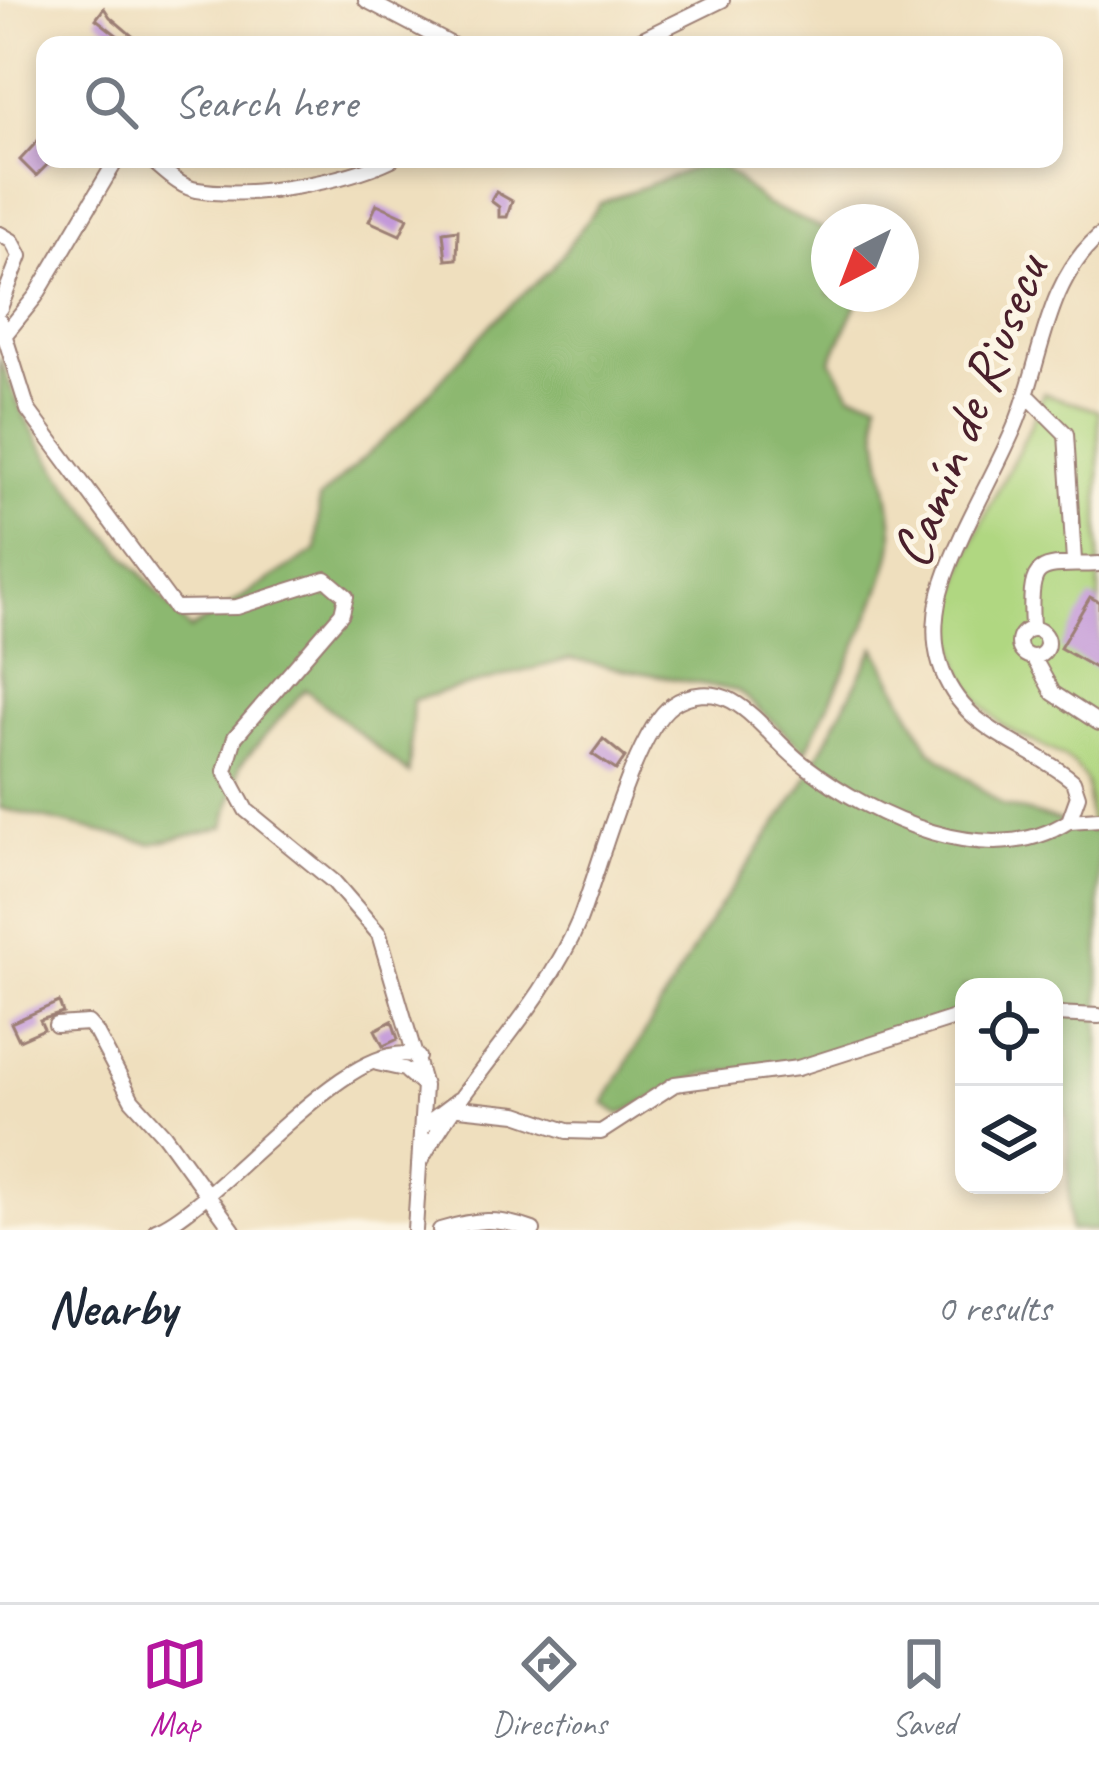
<!DOCTYPE html>
<html lang="en">
<head>
<meta charset="utf-8">
<style>
  :root { --surface:#fff; --page:#f2f2f3; --text:#1f2937; --muted:#747a83; --line:#e0e1e3; --accent:#b5179e }
  body { margin:0; font-family:Caveat,sans-serif; background:var(--page); color:var(--text) }
  .controls { position:absolute; right:36px; bottom:36px; display:grid; overflow:hidden; border-radius:24px; box-shadow:0 6px 18px #0003 }
  .controls button { width:108px; height:108px; display:grid; place-items:center; padding:0; border:0; border-bottom:3px solid var(--line); background:var(--surface); color:var(--text); font:60px sans-serif }
  .compass { position:absolute; left:811px; top:204px; width:108px; height:108px; border-radius:50%; background:var(--surface); box-shadow:0 6px 18px #0003; rotate:222deg }
  .list { margin:0; padding:0; list-style:none }
  h2 { display:flex; justify-content:space-between; align-items:center; height:156px; margin:0; padding:0 48px; font-size:51px }
  h2 small { font-size:39px; font-weight:400; color:var(--muted) }
  .icon { flex:none; width:66px; height:66px; fill:none; stroke:currentColor; stroke-width:2; stroke-linecap:round; stroke-linejoin:round }
  .map { position:relative; flex:none; width:1099px; height:1230px; overflow:hidden }
  .search { position:absolute; background:var(--surface); box-shadow:0 6px 18px #0003; left:36px; right:36px; top:36px; height:132px; display:flex; align-items:center; gap:30px; box-sizing:border-box; padding:0 42px; border-radius:24px; color:var(--muted); font-size:45px }
  .sheet { height:372px; background:var(--surface) }
  nav { display:flex; justify-content:space-around; align-items:center; box-sizing:border-box; height:168px; border-top:3px solid var(--line); background:var(--surface); font-size:33px; color:var(--muted) }
  nav a { display:grid; justify-items:center; gap:6px }
  nav .on { color:var(--accent) }
  .map>svg:first-child { display:block }
</style>
</head>
<body>
<div class="map">
<svg width="1099" height="1230" viewBox="0 0 1099 1230">
  <rect width="100%" height="100%" fill="#fcf5e5"/>
  <filter id="ink" filterUnits="userSpaceOnUse"><feTurbulence type="fractalNoise" baseFrequency=".00833" numOctaves="2"/><feDisplacementMap in="SourceGraphic" scale="24" xChannelSelector="R" yChannelSelector="G"/><feConvolveMatrix kernelMatrix="1 2 1 2 8 2 1 2 1" color-interpolation-filters="sRGB"/></filter>
  <filter id="wash" filterUnits="userSpaceOnUse"><feTurbulence type="fractalNoise" baseFrequency=".004" numOctaves="4" result="noise"/><feDisplacementMap in="SourceGraphic" scale="48" xChannelSelector="R" yChannelSelector="G"/><feGaussianBlur stdDeviation="2.7" result="paint"/><feColorMatrix in="noise" values="0 0 0 0 0 0 0 0 0 0 0 0 0 0 0 0 0 1.4 0 .05"/><feComposite in="paint" operator="in"/></filter>
  <g filter="url(#wash)">
    <rect width="100%" height="100%" fill="#efdfbe"/>
    <!-- green -->
    <path fill="#b0d781" stroke="#7d7b56" stroke-width="3" d="M1043,393L1099,411V830L1092,831C1087,816 1091,799 1087,785C1077,750 1025,745 1000,723C887,619 1010,497 1043,393Z"/>
    <!-- forest -->
    <path fill="#8cb86f" stroke="#6b6c4d" stroke-width="3" d="M715,160L765,204L829,231V294L860,297L831,360L851,394L878,400C873,447 893,491 893,537C893,581 827,706 806,751L738,691L570,659L413,700L409,774L305,689L240,765L224,827L152,844L0,808V357C32,462 121,547 190,630L317,550L319,499L403,422L493,322L551,269L600,203Z
      M875,647L930,750L1002,805L1099,832V1230H1070L1067,1120L1054,1075V987H964V1013L806,1063L704,1074L620,1114L604,1103L711,919L802,787Z"/>
    <g id="blocks">
      <!-- building -->
      <path fill="#c399d9" d="M104,8L110,17L143,45H111L118,36L96,19Z
        M45,133V159H53L36,176L20,160Z
        M496,192L512,201L507,217H499V207L491,201Z
        M377,204L408,218L400,235L369,221Z
        M458,230L457,259L446,260L443,232Z
        M1090,597L1099,602V670L1060,648Z
        M603,739L625,757L616,770L592,754Z
        M59,1002L63,1013L40,1020L44,1029L19,1040L11,1023Z
        M392,1021L398,1039L383,1046L375,1030Z"/>
    </g>
  </g>
  <g filter="url(#ink)">
    <use href="#blocks" fill-opacity="0" stroke="#9c7f74" stroke-width="3"/>
    <g fill="none" stroke-linecap="round" stroke-linejoin="round">
      <!-- minor casing -->
      <g stroke="#9c7f74" stroke-width="18">
        <path id="minor" d="M366,0L452,45
          M630,45L722,0
          M150,159C164,170 179,187 197,190C251,199 344,182 392,159
          M0,234L12,241L20,256L0,308
          M0,321L28,410L175,608L237,607L326,579L346,596L342,613L235,737L225,771L246,810L334,882L379,934L424,1086L415,1230
          M3,337L36,296L117,159
          M1028,396L1066,434L1074,561
          M1032,628C1028,554 1040,567 1099,564
          M1019 643a14 14 0 1 1 28 0a14 14 0 1 1-28 0Z
          M1033,657L1053,693L1099,723
          M1069,821L1099,819
          M1054,1014L1099,1016
          M56,1025L88,1023L96,1032L132,1100L164,1135L233,1230
          M377,1063L404,1069L424,1086
          M459,1108L517,1114L567,1131L601,1132L675,1084L798,1068L964,1015
          M422,1127L458,1100
          M419,1164C463,1080 542,1010 579,921C598,874 634,732 672,705C689,693 713,690 732,701C760,717 780,748 807,767C873,817 989,873 1069,821L1078,796L1073,781C1026,741 961,732 940,664C932,638 935,608 943,583C960,531 990,483 1012,433C1042,368 1042,286 1099,236
          M156,1230C216,1208 353,1029 418,1057
          M440,1230C476,1219 497,1217 533,1230"/>
      </g>
      <!-- minor -->
      <use href="#minor" stroke="#fff" stroke-width="14"/>
    </g>
  </g>
  <g text-anchor="middle" dominant-baseline="central" stroke-width="10" stroke-linejoin="round" paint-order="stroke">
    <!-- street labels -->
    <g font-size="57" fill="#4a1f2b" stroke="#fcf5e5">
      <text transform="translate(969 411) rotate(-68)">Camín de Riusecu</text>
    </g>
  </g>
</svg>
<div class="controls">
<button><svg class="icon" aria-label="locate" viewBox="0 0 24 24"><circle cx="12" cy="12" r="6"/><path d="M12 2v4M12 18v4M2 12h4M18 12h4"/></svg></button>
<button><svg class="icon" aria-label="layers" viewBox="0 0 24 24"><path d="M12 4l9 5-9 5-9-5zM3 14l9 5 9-5"/></svg></button>
</div>
<svg class="compass" viewBox="-18 -18 36 36"><path d="M0-13l5 13h-10z" fill="#e53935"/><path d="M0 13l5-13h-10z" fill="#747a83"/></svg>
<div class="search"><svg class="icon" aria-label="search" viewBox="0 0 24 24"><circle cx="10" cy="10" r="6"/><path d="M15 15l6 6"/></svg>Search here</div>
</div>
<section class="sheet">
<h2>Nearby<small>0 results</small></h2>
<ul class="list">
</ul>
</section>
<nav>
<a class="on"><svg class="icon" aria-label="map" viewBox="0 0 24 24"><path d="M3 6l6-2 6 2 6-2v14l-6 2-6-2-6 2zM9 4v14M15 6v14"/></svg>Map</a>
<a><svg class="icon" aria-label="directions" viewBox="0 0 24 24"><path d="M12 3l9 9-9 9-9-9zM9 14v-3h6M13 9l2 2-2 2"/></svg>Directions</a>
<a><svg class="icon" aria-label="saved" viewBox="0 0 24 24"><path d="M7 4h10v16l-5-4-5 4z"/></svg>Saved</a>
</nav>
</body>
</html>
